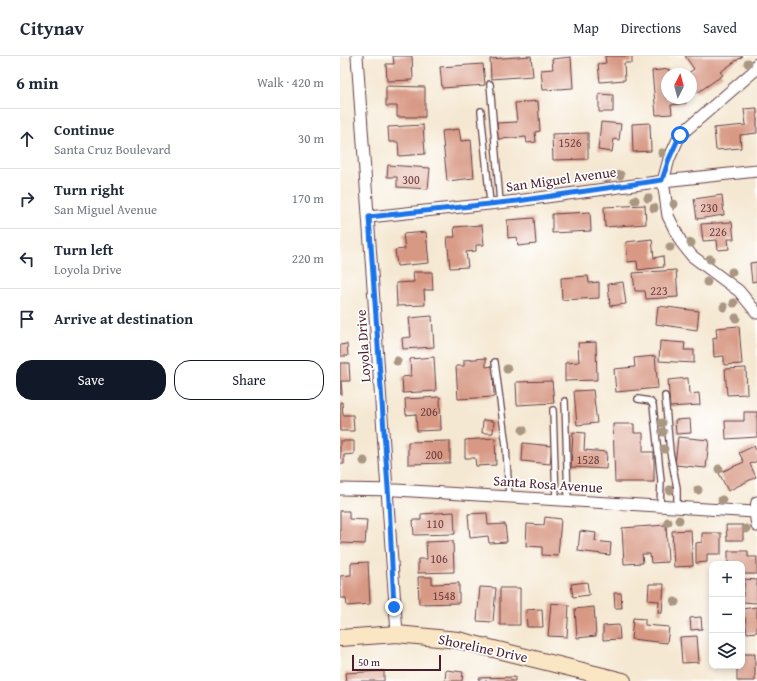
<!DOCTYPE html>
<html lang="en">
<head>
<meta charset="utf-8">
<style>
  :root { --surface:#fff; --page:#f2f2f3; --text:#1f2937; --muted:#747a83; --line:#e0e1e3; --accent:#111827 }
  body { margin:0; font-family:"Gentium Book Plus",serif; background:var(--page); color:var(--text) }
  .controls { position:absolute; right:12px; bottom:12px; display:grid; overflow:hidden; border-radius:8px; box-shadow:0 2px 6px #0003 }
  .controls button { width:36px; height:36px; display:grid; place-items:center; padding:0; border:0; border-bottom:1px solid var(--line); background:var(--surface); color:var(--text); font:20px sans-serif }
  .compass { position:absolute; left:321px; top:12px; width:36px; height:36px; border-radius:50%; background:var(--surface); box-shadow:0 2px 6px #0003; rotate:6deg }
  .scale { position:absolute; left:12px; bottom:10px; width:89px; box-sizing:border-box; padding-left:4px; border:2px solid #4a1f2b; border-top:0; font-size:11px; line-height:14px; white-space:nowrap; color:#4a1f2b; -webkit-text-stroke:3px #fff; paint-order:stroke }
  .stop { position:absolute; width:12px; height:12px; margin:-9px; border:3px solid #1a73e8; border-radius:50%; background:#fff }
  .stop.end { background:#1a73e8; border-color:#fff; box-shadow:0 1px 4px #0008 }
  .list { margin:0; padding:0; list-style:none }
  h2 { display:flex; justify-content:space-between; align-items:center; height:52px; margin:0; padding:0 16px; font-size:17px }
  h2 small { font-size:13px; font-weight:400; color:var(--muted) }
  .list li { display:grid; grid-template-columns:26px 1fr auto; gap:12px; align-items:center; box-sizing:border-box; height:60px; padding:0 16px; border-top:1px solid var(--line) }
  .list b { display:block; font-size:15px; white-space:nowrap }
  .list p { margin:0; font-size:13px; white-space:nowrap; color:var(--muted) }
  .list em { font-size:13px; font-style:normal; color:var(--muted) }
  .actions { display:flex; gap:8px; padding:12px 16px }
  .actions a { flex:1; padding:9px 0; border:1px solid var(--accent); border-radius:16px; text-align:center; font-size:14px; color:var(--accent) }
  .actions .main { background:var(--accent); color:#fff }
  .icon { flex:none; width:22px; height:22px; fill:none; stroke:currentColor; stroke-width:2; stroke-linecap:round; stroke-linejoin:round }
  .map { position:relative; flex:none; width:417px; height:625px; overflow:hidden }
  header { display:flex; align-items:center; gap:24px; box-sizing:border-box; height:56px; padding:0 20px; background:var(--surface); border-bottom:1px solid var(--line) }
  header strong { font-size:19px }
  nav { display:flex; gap:22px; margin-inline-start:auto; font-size:14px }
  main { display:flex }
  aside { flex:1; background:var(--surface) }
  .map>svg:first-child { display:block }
</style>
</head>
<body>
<header>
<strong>Citynav</strong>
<nav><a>Map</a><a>Directions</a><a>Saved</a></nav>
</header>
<main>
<aside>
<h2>6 min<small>Walk · 420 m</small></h2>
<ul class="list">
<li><svg class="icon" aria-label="ahead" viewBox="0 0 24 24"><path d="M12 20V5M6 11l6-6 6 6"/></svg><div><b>Continue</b><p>Santa Cruz Boulevard</p></div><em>30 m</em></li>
<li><svg class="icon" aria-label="right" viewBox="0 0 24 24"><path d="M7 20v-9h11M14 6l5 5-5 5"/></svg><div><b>Turn right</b><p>San Miguel Avenue</p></div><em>170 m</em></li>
<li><svg class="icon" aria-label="left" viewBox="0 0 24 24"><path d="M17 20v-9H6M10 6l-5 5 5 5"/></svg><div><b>Turn left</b><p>Loyola Drive</p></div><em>220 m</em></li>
<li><svg class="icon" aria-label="arrive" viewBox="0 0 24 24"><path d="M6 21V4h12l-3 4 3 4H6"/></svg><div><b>Arrive at destination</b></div></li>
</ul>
<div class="actions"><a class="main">Save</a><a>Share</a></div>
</aside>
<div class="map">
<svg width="417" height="625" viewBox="0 0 417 625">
  <rect width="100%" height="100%" fill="#fff"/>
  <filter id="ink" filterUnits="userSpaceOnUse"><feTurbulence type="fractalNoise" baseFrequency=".025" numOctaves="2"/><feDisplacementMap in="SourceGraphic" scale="8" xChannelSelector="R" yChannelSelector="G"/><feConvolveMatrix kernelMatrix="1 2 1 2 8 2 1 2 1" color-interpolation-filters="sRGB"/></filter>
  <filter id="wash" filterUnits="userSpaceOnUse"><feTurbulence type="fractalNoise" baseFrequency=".012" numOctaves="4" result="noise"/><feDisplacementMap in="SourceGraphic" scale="16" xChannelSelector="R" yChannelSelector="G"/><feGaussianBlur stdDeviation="0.9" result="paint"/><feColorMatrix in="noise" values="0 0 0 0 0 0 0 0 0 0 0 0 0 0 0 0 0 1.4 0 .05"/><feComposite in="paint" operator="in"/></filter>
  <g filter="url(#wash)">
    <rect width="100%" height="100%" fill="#f5e8d2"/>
    <g id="blocks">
      <!-- building -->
      <path fill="#d89984" d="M53,0H72L73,24L47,25L46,8H54Z
        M191,0L193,20L151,23L150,3Z
        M265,0H292V7H284L285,24L260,26L258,8L266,7Z
        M345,0H403L380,16L383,19L357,37L351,29V18H347L354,13Z
        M231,1L233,32L203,34L201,14L213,13L212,3Z
        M143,8L145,29L102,32L100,11Z
        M329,13V18H327V42H345L346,47L331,49L332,58L316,59L312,15Z
        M46,30L85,31V61H57V50H46Z
        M259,38L273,39V56H259Z
        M198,45L200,75L195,76L196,86L187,87L186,81L158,83L157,67L177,66L175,47Z
        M417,52V77L400,79L401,92L376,94L374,72L406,69L404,53Z
        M261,66L281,68L279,84L274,83L272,96L258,94Z
        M310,67L311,95L293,96L292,68Z
        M83,69L85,98L59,100L58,86H49L48,71Z
        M119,73L121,85L131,84L134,122L107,125L102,75Z
        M248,77V103L213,104L212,78Z
        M48,109L90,112L88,133L57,131V121H47Z
        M382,139L384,159L357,163L354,143Z
        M305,149L306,168L265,171L264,151Z
        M250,156L251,175L212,177V158Z
        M194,162L196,188L178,190L177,181L168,182L167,164Z
        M392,166L394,183H388L389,193L378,194L377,184L363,185L361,168Z
        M142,169L144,189H136V195L126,196L128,211L110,212L107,181H115L114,171Z
        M86,176L89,207L57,210L55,194L65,193L63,178Z
        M312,183L314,202L323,200L324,211L298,214L297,205L288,206L286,186Z
        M417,206V225L412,226L410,207Z
        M336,214L338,241L306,243L305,235H295L293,217Z
        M73,216H92L93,234H84L85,249L57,250L56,227L74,226Z
        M248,220L249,227L259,226V242L222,244L221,222Z
        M283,226L286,248L270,250L268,228Z
        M318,250L359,255L357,274L316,268Z
        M92,260L94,291L63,293L62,282L71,281L69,262Z
        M399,270L402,308L384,309V300L374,301L373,282L377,281L376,272Z
        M320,285L345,287L344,294H354V307L319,305Z
        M256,286L257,324L225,325V307L239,306L238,287Z
        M7,288L8,300H0V289Z
        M315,300L318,332L276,336L274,313L295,311L294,302Z
        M94,301L96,335L63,337L62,321L71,320L70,303Z
        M146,302V311L153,310L154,341L118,343L116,310H124V304Z
        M0,307H9L10,325H1L2,338H0Z
        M406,312L407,338L387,339L385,313Z
        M348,322L349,338L359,337L360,349L330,351L328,324Z
        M212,325L214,347L177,349L176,326Z
        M253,334L257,367L237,369L234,335Z
        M100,341L101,374L77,375L76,358L66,359L65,343Z
        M0,346H2L3,359H13L14,375H0Z
        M404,356H417V381L386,383L385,365H404Z
        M350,363L351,377L336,378L335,364Z
        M143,364L154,365L153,377H142Z
        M273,368H294V377H303V396H314V426H275Z
        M233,376L245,377L244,394L267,396L266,413L231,411Z
        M338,381L369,384L366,412L335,409Z
        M155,382L156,409L136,410L135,402H125V384Z
        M0,385H14V398L4,399V408H0Z
        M110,385V407L68,408V386Z
        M183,387L212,390L210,408L182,405Z
        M414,390L417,396V405L410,408L416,421L388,435L379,417L404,406L399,397Z
        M0,455H9V463L27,464L25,488L0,487Z
        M114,456L115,478L74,479L73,464H81V458Z
        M147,457L148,469L165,468L167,486L149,487L148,480L130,482L128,458Z
        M205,461L221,463L218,500L202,499V491L186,490L187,468L204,469Z
        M326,469L328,506L311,507L310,498H302L303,507L284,508L282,472Z
        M386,469H403V484H387Z
        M351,474L353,510L334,511L332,475Z
        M240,475L256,477L255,485L271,487L270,499L238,495Z
        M362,477H381V498H367V506L356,507V487L362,486Z
        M113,485L114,516L78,517V503H87L86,486Z
        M388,495H408V501H417V518H402V508H388Z
        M28,506L30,548L7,550L6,542H0V520L11,519V507Z
        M78,521H92V528L119,527V547L79,548Z
        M405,523L417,524V547L402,546Z
        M247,526L249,539L233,541L231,528Z
        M309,528H324L322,557H318L319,545L308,544Z
        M140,531L156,532L153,566L137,565Z
        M160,532H180V569H160Z
        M274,537H281L282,552H275Z
        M211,547L229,549L227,581L208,580Z
        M254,551L256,580L237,582L235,553Z
        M417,551V576L407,577L405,561H402V553Z
        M202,553L203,571H187L186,554Z
        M361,561L362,573L351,574L350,562Z
        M293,562L305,563V569L329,571L327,587L291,583Z
        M279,569L280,583L263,584V570Z
        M357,580L359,606L342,607L340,581Z
        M402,598H415V625H397V610H402Z
        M106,614L123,616L122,625H105Z
        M44,615V625H6L5,617Z
        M175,621V625H139V622Z"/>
    </g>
  </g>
  <g filter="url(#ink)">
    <use href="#blocks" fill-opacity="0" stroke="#643d44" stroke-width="1"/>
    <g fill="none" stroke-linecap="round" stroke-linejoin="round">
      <!-- lane casing -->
      <g stroke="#643d44" stroke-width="8">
        <path id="lane" d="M150,28L160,146
          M141,55L150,147
          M155,306L166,390L169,441
          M325,340L330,396L337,432V451
          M298,343L310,345L313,349L321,425L320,450
          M225,345L228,444
          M213,354L216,444"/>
      </g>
      <!-- street casing -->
      <g stroke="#643d44" stroke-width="13">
        <path id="street" d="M17,0L57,578
          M417,8L414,15L340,79L329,103L323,125L328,160L341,186L352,200L399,235L417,257
          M29,161L177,145L323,125L417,115
          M0,433L56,434L415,456
          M417,446L415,456L417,470"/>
      </g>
      <!-- secondary casing -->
      <g stroke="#643d44" stroke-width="18">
        <path id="secondary" d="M0,582L57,578L118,584L283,625"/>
      </g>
      <!-- lane -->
      <use href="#lane" stroke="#fff" stroke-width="5.5"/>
      <!-- street -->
      <use href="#street" stroke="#fff" stroke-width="11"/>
      <!-- secondary -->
      <use href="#secondary" stroke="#fbe6c4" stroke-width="16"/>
    </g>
    <!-- trees -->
    <g fill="#a99783">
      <circle cx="408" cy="7" r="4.5"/>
      <circle cx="322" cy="97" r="4.5"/>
      <circle cx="280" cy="119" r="4.5"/>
      <circle cx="267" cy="122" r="4.5"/>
      <circle cx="308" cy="142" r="4.5"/>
      <circle cx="295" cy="144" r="4.5"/>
      <circle cx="334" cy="148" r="4.5"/>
      <circle cx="314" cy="152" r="4.5"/>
      <circle cx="351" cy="187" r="4.5"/>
      <circle cx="330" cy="191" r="4.5"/>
      <circle cx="370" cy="203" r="4.5"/>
      <circle cx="392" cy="216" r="4.5"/>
      <circle cx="367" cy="226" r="4.5"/>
      <circle cx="394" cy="247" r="4.5"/>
      <circle cx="384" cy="251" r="4.5"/>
      <circle cx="396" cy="262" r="4.5"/>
      <circle cx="57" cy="305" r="4.5"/>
      <circle cx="167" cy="313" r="4.5"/>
      <circle cx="322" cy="367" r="4.5"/>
      <circle cx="183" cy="374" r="4.5"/>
      <circle cx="323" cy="376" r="4.5"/>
      <circle cx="324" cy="393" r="4.5"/>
      <circle cx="24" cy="405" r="4.5"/>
      <circle cx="379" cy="413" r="4.5"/>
      <circle cx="330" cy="434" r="4.5"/>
      <circle cx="358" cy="434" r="4.5"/>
      <circle cx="382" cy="444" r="4.5"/>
      <circle cx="339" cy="464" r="4.5"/>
      <circle cx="328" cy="466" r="4.5"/>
      <circle cx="406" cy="473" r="4.5"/>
      <circle cx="335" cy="546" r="4.5"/>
    </g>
  </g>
  <g fill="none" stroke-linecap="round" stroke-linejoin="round" filter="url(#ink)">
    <!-- route -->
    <path stroke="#1a73e8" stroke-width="5" d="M54,551L49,446L29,161L177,145L322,124L329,103L340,79"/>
  </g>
  <g text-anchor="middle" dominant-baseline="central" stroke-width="3.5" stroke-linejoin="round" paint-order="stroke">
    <!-- number labels -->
    <g font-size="12" fill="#6e3e41">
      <text x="230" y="86">1526</text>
      <text x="71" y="123">300</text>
      <text x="369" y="151">230</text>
      <text x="378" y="175">226</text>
      <text x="319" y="234">223</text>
      <text x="89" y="355">206</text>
      <text x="94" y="398">200</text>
      <text x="248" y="403">1528</text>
      <text x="95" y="467">110</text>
      <text x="99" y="502">106</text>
      <text x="104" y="539">1548</text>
    </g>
    <!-- street labels -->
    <g font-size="14" fill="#4a1f2b" stroke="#fff">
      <text transform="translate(221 123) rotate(-8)">San Miguel Avenue</text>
      <text transform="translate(23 290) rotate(-94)">Loyola Drive</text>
      <text transform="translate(208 428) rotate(4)">Santa Rosa Avenue</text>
      <text transform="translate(143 592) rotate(12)">Shoreline Drive</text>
    </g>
  </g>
</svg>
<div class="controls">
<button>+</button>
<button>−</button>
<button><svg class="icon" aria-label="layers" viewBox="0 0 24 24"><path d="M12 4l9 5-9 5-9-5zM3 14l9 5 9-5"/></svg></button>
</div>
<svg class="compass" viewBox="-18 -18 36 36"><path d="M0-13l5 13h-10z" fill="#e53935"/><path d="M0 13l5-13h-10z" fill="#747a83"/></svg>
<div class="scale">50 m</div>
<div class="stop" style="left:340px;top:79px"></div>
<div class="stop end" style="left:54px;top:551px"></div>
</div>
</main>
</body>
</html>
